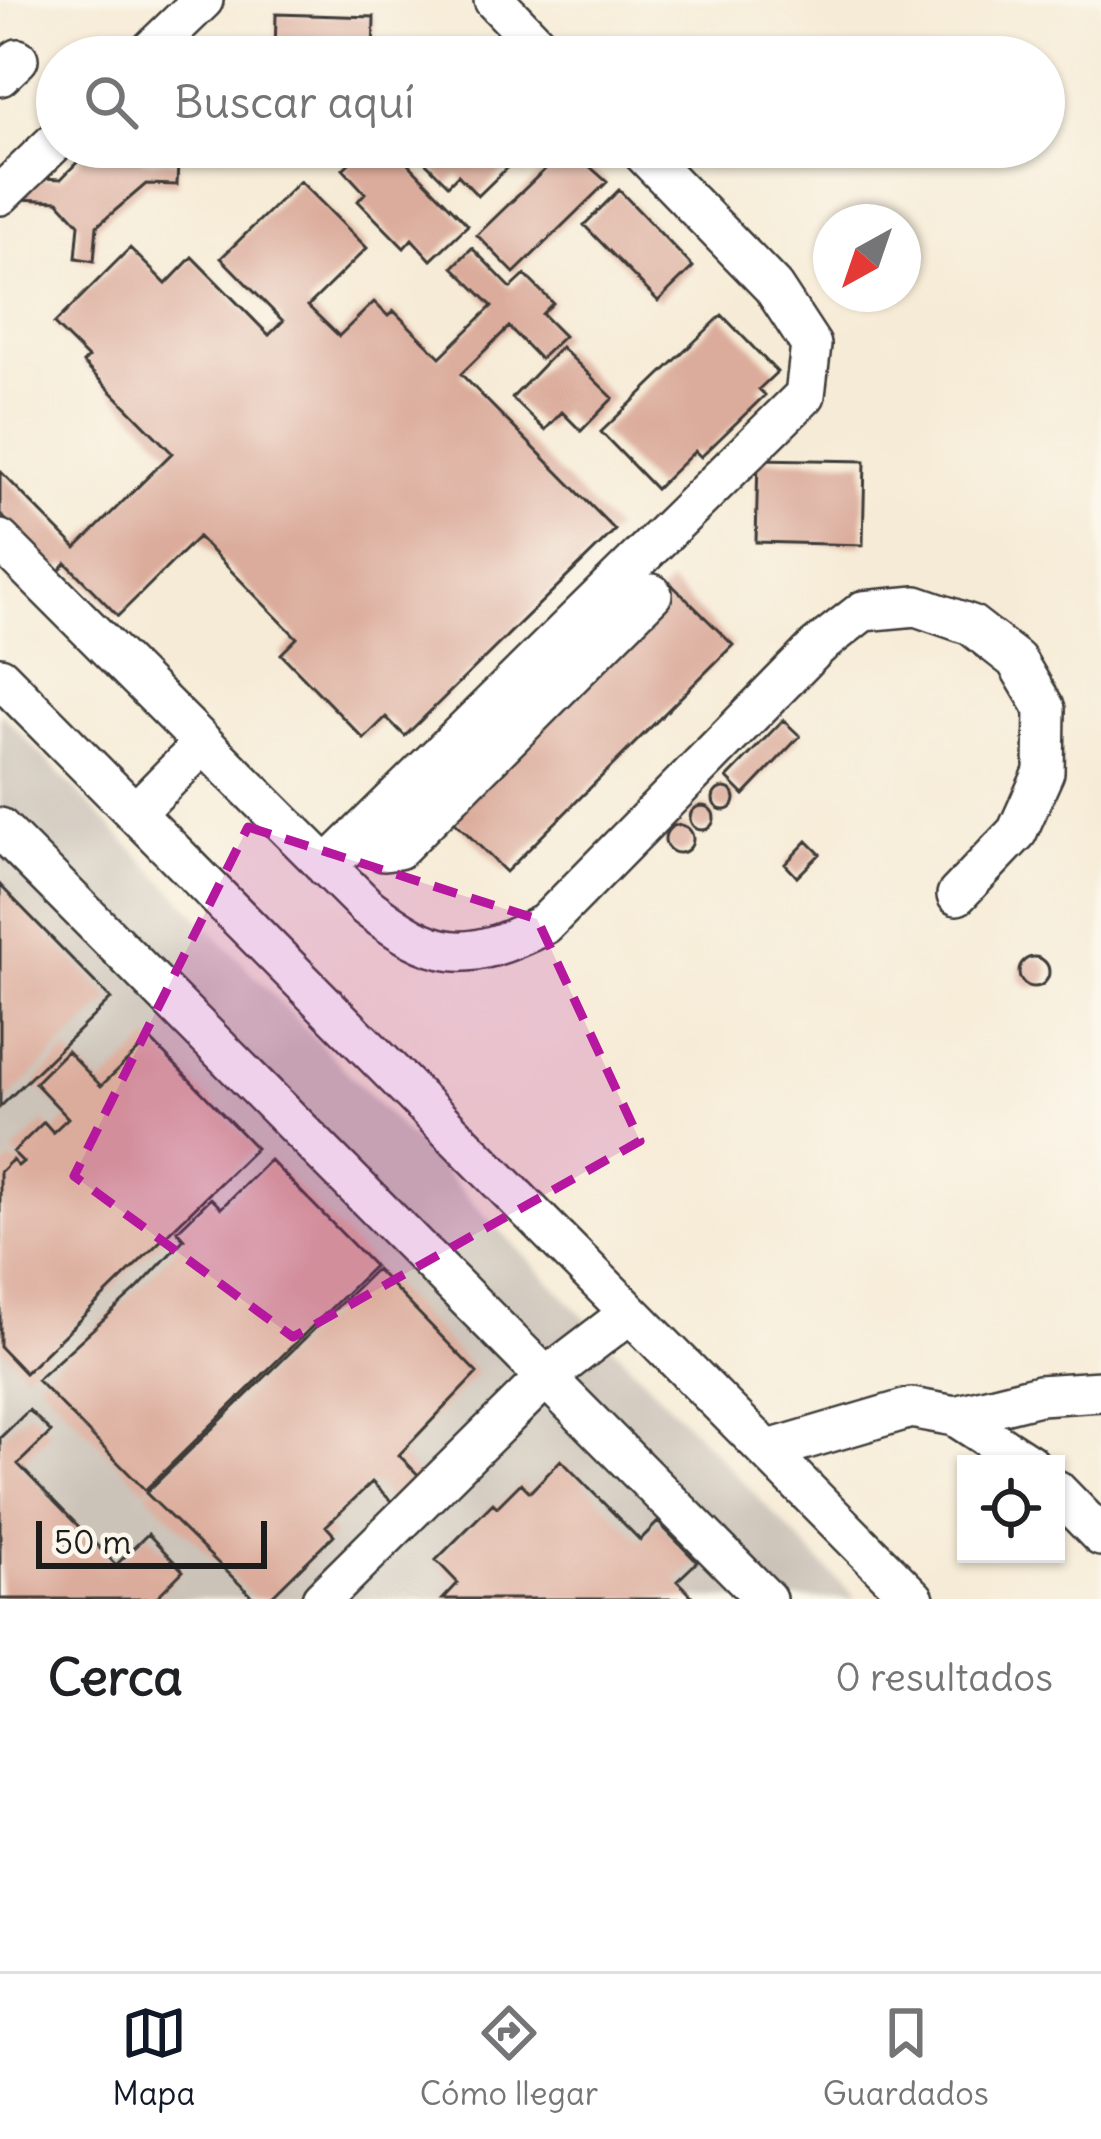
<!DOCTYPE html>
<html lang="es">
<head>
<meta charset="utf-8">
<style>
  :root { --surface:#fff; --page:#f6f6f6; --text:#202124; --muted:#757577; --line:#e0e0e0; --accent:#111827 }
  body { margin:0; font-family:Delius,sans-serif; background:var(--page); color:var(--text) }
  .controls { position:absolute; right:36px; bottom:36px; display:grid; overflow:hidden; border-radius:0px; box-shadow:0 3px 9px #0004 }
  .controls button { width:108px; height:108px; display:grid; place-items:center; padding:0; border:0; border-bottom:3px solid var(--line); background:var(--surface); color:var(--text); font:60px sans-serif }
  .compass { position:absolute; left:813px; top:204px; width:108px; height:108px; border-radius:50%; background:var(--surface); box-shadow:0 3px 9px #0004; rotate:220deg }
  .scale { position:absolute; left:36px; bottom:30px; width:231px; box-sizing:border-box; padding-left:12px; border:6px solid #1c1c1c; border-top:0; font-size:33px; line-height:42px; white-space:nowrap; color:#1c1c1c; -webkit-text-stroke:9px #fbf7ec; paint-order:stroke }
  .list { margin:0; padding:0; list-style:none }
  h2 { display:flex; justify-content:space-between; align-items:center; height:156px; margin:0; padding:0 48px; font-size:51px }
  h2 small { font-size:39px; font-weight:400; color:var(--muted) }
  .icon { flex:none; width:66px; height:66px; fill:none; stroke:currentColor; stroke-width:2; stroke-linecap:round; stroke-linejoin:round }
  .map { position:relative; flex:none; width:1101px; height:1599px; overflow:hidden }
  .search { position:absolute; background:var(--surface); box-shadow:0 3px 9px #0004; left:36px; right:36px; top:36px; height:132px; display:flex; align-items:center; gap:30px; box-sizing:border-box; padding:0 42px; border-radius:66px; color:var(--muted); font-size:45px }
  .sheet { height:372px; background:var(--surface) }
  nav { display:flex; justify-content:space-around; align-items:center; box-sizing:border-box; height:168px; border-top:3px solid var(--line); background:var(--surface); font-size:33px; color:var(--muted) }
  nav a { display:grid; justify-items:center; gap:6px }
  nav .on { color:var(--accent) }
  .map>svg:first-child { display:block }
</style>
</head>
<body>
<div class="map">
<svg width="1101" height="1599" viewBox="0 0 1101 1599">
  <rect width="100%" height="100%" fill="#fbf7ec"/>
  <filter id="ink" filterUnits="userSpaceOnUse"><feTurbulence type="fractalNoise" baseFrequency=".00833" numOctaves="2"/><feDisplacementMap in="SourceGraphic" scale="24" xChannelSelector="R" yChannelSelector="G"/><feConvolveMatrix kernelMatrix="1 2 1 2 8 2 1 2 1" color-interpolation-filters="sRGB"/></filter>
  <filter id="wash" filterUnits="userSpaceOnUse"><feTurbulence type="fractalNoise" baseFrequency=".004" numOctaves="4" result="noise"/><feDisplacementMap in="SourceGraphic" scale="48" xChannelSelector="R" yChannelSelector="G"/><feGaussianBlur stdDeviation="2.7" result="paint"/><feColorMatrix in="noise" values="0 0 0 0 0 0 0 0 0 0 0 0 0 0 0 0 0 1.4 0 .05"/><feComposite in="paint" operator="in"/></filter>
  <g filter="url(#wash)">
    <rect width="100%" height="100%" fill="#f6ebd6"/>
    <!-- industrial -->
    <path fill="#cbc2b8" d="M0,712L856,1599H0Z"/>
    <g id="blocks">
      <!-- building -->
      <path fill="#dbac9b" d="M276,14L374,17L373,57H275Z
        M92,147H129L143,161L178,162L177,185L146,184L97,226L94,261L76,258L79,224L58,201L21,199L22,177L61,179Z
        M366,147H392L468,225L431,260L412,239L404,248L358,201L365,193L343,169Z
        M430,147H499L513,162L478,196L458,175L448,185L420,157Z
        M568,147L607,182L514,273L477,235Z
        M300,181L367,248L308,306L339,336L374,302L388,316L394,311L440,357L492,306L453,267L472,248L511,288L525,275L553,303L542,314L564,336L540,359L509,327L461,374L615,530L405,736L386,717L364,739L281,654L297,638L198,537L118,616L66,563L58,572L0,514V471L76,548L172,453L83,363L88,358L54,324L130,248L166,284L192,257L269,335L283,321L221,258Z
        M619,190L693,267L658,301L584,225Z
        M722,315L777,372L759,389L765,395L701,457L695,451L656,489L601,432Z
        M561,347L613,398L581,431L562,412L545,430L512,398Z
        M758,459L865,461L863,545L756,542Z
        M670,583L733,645L506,872L443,810Z
        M783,720L800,736L744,795L727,778Z
        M713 799a11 11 0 1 1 22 0a11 11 0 1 1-22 0Z
        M690 818a12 12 0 1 1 24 0a12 12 0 1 1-24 0Z
        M665 839a14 14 0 1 1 28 0a14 14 0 1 1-28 0Z
        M807,841L820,854L797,877L785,864Z
        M0,885L111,999L0,1107Z
        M1019 972a15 15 0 1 1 30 0a15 15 0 1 1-30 0Z
        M150,1039L256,1148L25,1373L0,1347V1172L12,1160L18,1166L23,1162L13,1152L44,1122L53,1132L68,1118L35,1083L67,1051L101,1086Z
        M270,1160L374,1266L145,1490L37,1380L138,1288L184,1239L177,1231L211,1198L221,1208Z
        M376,1269L477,1373L399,1455L426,1483L399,1509L372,1482L326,1526L334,1535L269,1599H255L146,1493Z
        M29,1410L51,1432L18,1464L116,1565L148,1534L183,1571L155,1599H0V1438Z
        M561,1460L640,1540L658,1522L697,1562L677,1581L695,1599H443L458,1583L436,1560L493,1503L497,1507L521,1483L530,1492Z"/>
    </g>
  </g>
  <g filter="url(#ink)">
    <use href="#blocks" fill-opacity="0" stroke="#3d3b38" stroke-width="3"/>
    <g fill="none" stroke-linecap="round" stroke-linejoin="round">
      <!-- minor casing -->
      <g stroke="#3d3b38" stroke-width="44">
        <path id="minor" d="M494,0L549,57
          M144,57L203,0
          M0,76L18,59
          M0,195L57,140
          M0,540L366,906C436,960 464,965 545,924L817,647L863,611L916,606L971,625L1016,660L1045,709L1044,772L1017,832L957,895
          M0,677L914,1599
          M135,813L203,744
          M0,828L766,1599
          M362,832L384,851L398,849L652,594
          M326,867L805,395L811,345L773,287L637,147
          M955,1416L1039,1395L1101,1391
          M769,1450L911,1408L955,1416L1029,1464
          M1056,1490L1101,1536
          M322,1599L545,1378L630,1313"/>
      </g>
      <!-- minor -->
      <use href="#minor" stroke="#fff" stroke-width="39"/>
    </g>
  </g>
  <!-- marked area -->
  <path fill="#b5179e" fill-opacity="0.2" stroke="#b5179e" stroke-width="9" stroke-dasharray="24 15" stroke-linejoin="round" d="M248,827L537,919L640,1141L293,1337L74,1176Z"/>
</svg>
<div class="controls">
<button><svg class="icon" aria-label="locate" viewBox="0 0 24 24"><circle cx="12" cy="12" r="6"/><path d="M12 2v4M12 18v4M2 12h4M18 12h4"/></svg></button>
</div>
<svg class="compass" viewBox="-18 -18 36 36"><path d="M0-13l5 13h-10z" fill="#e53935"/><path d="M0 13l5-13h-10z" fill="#757577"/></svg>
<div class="scale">50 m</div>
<div class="search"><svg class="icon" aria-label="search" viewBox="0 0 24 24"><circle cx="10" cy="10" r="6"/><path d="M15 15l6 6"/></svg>Buscar aquí</div>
</div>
<section class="sheet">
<h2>Cerca<small>0 resultados</small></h2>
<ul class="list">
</ul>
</section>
<nav>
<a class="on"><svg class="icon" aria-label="map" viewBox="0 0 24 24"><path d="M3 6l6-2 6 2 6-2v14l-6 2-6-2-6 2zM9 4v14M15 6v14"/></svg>Mapa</a>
<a><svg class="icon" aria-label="directions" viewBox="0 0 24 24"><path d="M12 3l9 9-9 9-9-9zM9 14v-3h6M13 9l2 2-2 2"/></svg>Cómo llegar</a>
<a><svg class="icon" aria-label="saved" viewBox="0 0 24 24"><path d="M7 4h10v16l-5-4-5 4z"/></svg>Guardados</a>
</nav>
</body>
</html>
